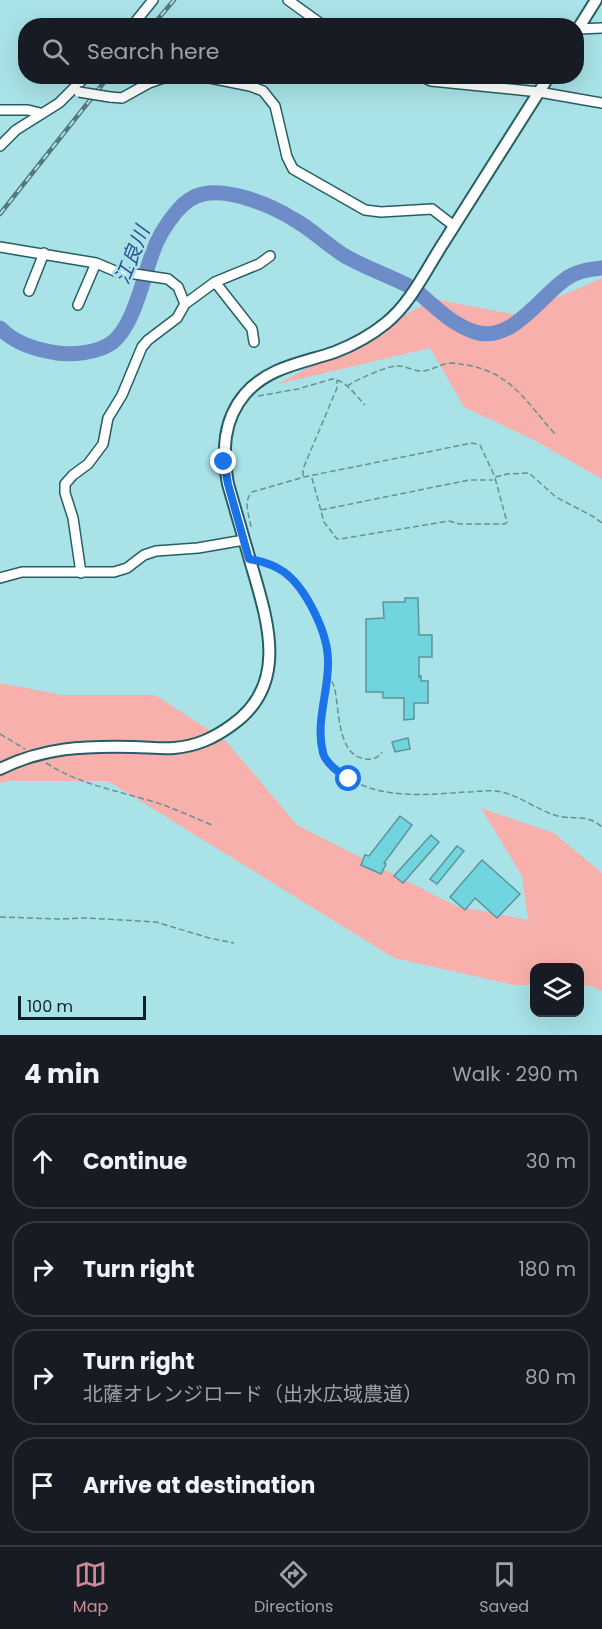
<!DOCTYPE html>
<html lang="en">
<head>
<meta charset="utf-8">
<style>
  :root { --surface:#171b24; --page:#20242c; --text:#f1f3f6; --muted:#9ea1a6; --line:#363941; --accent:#ce8996 }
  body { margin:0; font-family:Poppins,"Noto Sans JP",sans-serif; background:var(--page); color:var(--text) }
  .controls { position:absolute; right:18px; bottom:18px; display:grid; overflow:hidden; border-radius:12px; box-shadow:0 6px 24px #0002 }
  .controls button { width:54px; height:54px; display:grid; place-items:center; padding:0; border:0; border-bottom:2px solid var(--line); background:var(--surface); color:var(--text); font:30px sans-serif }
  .scale { position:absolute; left:18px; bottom:15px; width:128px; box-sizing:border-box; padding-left:6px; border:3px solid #0b2224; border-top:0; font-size:16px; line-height:21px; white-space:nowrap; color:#0b2224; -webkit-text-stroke:4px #a9e2e7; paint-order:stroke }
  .stop { position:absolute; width:18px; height:18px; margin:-14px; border:4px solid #1a73e8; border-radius:50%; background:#fff }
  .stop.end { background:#1a73e8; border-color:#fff; box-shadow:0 2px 6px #0008 }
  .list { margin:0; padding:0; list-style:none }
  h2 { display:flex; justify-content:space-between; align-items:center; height:78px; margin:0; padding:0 24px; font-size:26px }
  h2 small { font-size:20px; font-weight:400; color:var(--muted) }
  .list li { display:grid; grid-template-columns:39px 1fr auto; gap:18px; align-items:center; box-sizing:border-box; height:96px; margin:0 12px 12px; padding:0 12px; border:2px solid var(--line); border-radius:24px }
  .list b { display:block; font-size:22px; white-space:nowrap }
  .list p { margin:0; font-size:20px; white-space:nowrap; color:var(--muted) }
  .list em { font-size:20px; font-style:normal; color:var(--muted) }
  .icon { flex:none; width:33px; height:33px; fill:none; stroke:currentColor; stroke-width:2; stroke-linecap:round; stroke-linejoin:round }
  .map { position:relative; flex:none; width:602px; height:1035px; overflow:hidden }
  .search { position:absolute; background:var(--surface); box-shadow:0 6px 24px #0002; left:18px; right:18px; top:18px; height:66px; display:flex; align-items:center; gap:15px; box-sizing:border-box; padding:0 21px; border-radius:24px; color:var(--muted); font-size:22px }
  .sheet { height:510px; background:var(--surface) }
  nav { display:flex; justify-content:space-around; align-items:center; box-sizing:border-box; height:84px; border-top:2px solid var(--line); background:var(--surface); font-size:16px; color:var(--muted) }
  nav a { display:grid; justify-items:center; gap:3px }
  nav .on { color:var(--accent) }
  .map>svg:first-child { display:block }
</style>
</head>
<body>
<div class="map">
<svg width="602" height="1035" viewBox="0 0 602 1035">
  <rect width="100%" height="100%" fill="#a9e2e7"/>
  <!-- green -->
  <path fill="#f8b0ac" d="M602,278V479L532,439L464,407L430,348L278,384L434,299L517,315Z
    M0,683L63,695H155L226,741L297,825L456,906L528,920L522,876L481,808L554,833L602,873V991L591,986H580V968H534V985H515L394,958L108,781H9L0,783Z"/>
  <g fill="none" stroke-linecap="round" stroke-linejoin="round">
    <!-- river -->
    <path stroke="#6e8cc7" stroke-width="15" d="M419,293C436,308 453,325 475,332C512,344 541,295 567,278C577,271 590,269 602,268
      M0,328C15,344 36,350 57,353C73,355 96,353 110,344C133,329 143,279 152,254C157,239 166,224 177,211C183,204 192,196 203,194C229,188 271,205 293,219C312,229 327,245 345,256C364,267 387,275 407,285"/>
  </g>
  <!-- building -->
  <path fill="#70d5de" stroke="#5d9499" stroke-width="1.5" d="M405,598H418L419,635H432V657H419V677L421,676V681H428V703H414V719L404,720V698H383V692H366V619L384,618L383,602H405Z
    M408,738L410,749L395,752L392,742Z
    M400,816L412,825L384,863L386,864L381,874L361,865L365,855L369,856Z
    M431,835L439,842L403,883L394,876Z
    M457,846L464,851L437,884L430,879Z
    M482,860L520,894L497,918L475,898L465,910L450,897Z"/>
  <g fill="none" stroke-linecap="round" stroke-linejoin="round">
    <!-- minor casing -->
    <g stroke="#265e63" stroke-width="12">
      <path id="minor" d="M288,0L324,26
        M132,26L153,0
        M579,29L602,28
        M200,76L250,86L263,91L275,106L287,157L293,169L365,210L381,212L432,209L454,226
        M420,76L431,81L539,92L602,103
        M110,97L122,98L149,83L169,76
        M0,110H28L40,113
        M0,146L16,130L59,103L86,76
        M0,247L96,263L115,271L168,279L178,287L185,304L177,318L148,340L142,347L122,395L108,418L103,444L88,464L73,475L65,484V493L73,518L81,573
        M215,282L252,329L254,342
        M29,291L44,253
        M185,304L215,282L259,264L270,256
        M78,305L96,263
        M0,578L22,572H114L127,568L144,555L156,551L198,548L244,540"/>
    </g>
    <!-- tertiary casing -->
    <g stroke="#265e63" stroke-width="14">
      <path id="tertiary" d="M576,32L596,0
        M0,769C44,747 84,746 133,747C146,747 161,749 174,748C197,746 214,738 232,725C289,685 268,622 252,567C244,539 236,511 228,484C222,451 223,420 245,394C268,367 303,363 335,352C353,345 370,336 386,323C411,303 427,268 444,242C479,187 514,132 549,76"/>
    </g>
    <!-- path -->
    <path stroke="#679295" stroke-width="1.5" stroke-dasharray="6 3" stroke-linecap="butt" d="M347,386C359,379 385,366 398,366C406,366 413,371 421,371C432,371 441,363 452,363C509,368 521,396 555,434
      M258,396L298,389L332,379C346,380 355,395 365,405
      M303,476V469L337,388V380
      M312,478L324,522L337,539H340L449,521L460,524H505L507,522L495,478
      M321,510L469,480H493
      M251,527C249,515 243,501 252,492L304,477L472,443L480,445L495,477L507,474L529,473L556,497L594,517L602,523
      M261,561L284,572L298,587L323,630L329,663L323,699V749C324,758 333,768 341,774C379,800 423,795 466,792C475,792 485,790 494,791C517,792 541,814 563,817C579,819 589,815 602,827
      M328,673C330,677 332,682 334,686C340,708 336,756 366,759C373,760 378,758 382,752
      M0,734L25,749
      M46,763C79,784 114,790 151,801C172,807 192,817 212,825
      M0,917L59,919L86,918L156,922L209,938L234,943"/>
    <!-- minor -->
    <use href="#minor" stroke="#fff" stroke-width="9"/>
    <!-- tertiary -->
    <use href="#tertiary" stroke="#fff" stroke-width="10"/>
    <!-- rail casing -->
    <g stroke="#53797d" stroke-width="4.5">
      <path id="rail" d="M152,26L174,0
        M0,214L109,76"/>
    </g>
    <!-- rail -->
    <use href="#rail" stroke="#a9e2e7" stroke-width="2" stroke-dasharray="7" stroke-linecap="butt"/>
    <!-- minor-bridge casing -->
    <g stroke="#265e63" stroke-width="12" stroke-linecap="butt">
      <path id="minor-bridge" d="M79,92L110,97"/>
    </g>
    <!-- minor-bridge -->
    <use href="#minor-bridge" stroke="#fff" stroke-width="9"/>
  </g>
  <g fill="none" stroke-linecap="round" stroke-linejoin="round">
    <!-- route -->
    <path stroke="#1a73e8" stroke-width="8" d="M224,462L228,484L249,559C261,561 274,565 284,572C306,588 328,633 328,661C329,691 315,722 323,753C326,764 340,773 349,779"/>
  </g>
  <g text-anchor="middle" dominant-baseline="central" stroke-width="5" stroke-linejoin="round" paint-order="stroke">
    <!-- water labels -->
    <g font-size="20" font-style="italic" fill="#2c4f97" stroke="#a9e2e7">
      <text transform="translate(132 255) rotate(-68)">江良川</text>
    </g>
  </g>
</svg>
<div class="controls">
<button><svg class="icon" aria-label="layers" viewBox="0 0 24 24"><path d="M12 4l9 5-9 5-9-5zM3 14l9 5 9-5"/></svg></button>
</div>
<div class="scale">100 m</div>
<div class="stop" style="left:349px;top:779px"></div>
<div class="stop end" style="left:224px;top:462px"></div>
<div class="search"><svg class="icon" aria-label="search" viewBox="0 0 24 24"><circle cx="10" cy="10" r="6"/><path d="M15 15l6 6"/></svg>Search here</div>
</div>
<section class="sheet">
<h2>4 min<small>Walk · 290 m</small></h2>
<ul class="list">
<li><svg class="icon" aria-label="ahead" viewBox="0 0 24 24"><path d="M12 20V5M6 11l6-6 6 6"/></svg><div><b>Continue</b></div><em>30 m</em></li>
<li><svg class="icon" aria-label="right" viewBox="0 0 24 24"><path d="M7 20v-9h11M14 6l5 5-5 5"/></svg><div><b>Turn right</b></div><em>180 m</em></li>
<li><svg class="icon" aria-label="right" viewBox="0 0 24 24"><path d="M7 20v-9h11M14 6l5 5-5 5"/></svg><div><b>Turn right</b><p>北薩オレンジロード（出水広域農道）</p></div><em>80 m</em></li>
<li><svg class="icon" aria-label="arrive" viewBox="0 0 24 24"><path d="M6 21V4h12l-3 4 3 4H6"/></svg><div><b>Arrive at destination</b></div></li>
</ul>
</section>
<nav>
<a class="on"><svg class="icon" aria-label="map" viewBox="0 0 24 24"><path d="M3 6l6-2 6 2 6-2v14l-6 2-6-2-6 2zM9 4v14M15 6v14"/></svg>Map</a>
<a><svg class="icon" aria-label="directions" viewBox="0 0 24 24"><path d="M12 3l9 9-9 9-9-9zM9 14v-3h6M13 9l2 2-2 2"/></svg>Directions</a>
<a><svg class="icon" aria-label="saved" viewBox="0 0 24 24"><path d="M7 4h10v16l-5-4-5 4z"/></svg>Saved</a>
</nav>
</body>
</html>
